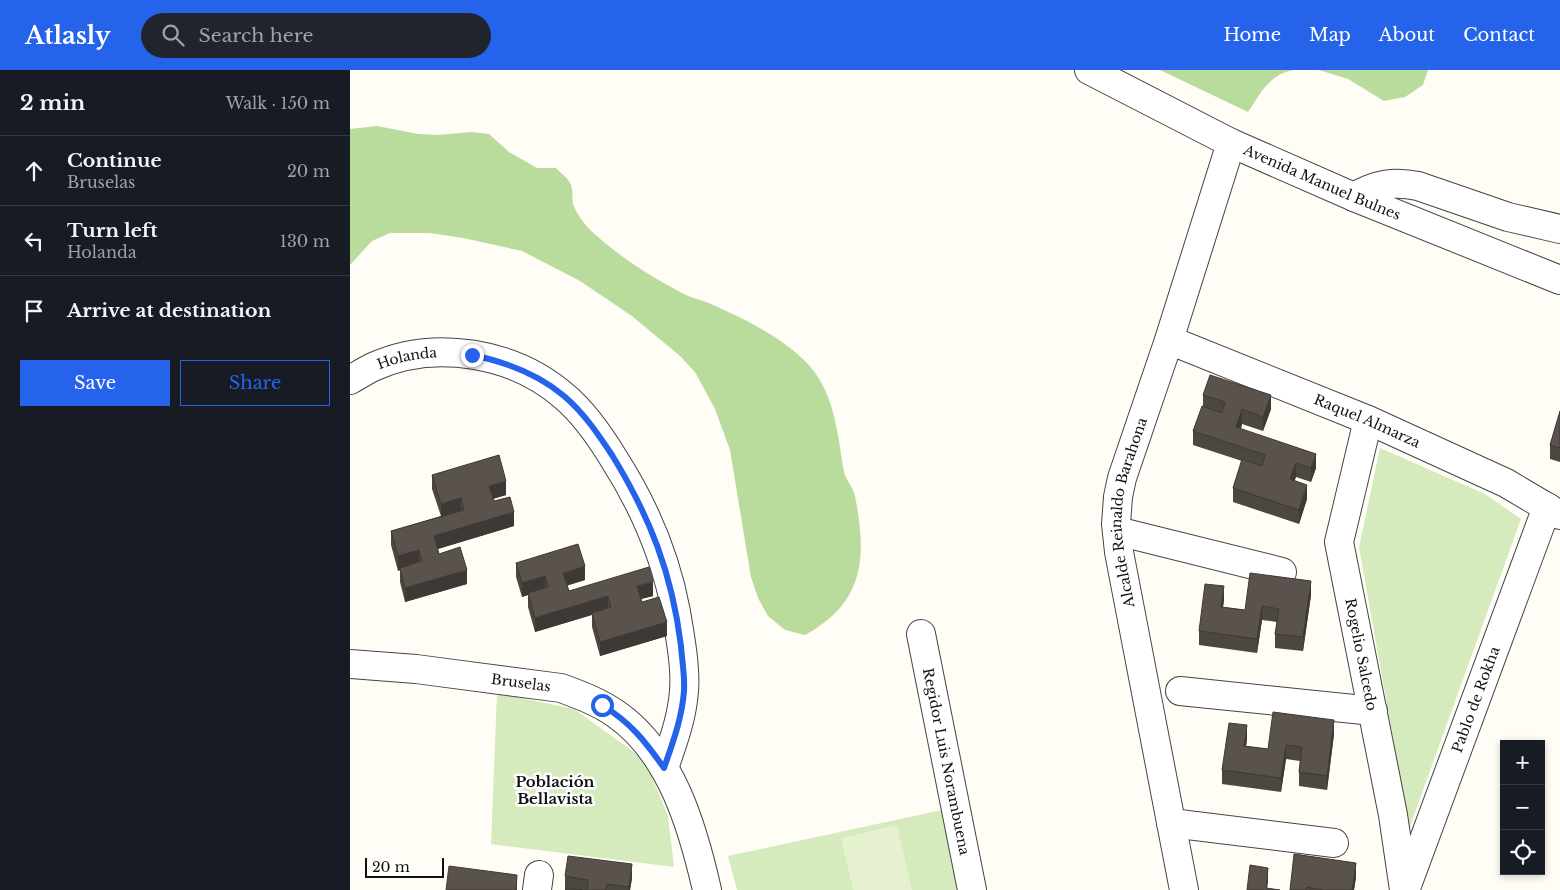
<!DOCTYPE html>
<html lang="en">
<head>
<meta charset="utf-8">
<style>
  :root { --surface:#171b24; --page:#20242c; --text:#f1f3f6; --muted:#9ea1a6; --line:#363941; --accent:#2563eb }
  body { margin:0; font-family:"Libre Baskerville",serif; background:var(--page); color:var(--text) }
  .controls { position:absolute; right:15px; bottom:15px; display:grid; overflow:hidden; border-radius:0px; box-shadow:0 2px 8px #0003 }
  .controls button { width:45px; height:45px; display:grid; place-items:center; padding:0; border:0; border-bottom:1px solid var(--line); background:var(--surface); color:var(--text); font:25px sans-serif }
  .scale { position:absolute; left:15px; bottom:12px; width:79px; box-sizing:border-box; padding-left:5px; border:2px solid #111; border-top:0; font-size:14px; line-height:18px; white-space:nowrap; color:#111; -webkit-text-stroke:4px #fff; paint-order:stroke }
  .stop { position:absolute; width:15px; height:15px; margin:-11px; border:4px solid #2563eb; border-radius:50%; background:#fff }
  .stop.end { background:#2563eb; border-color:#fff; box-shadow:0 1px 5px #0008 }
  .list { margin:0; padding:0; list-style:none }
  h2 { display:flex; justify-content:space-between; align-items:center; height:65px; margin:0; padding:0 20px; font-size:21px }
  h2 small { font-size:16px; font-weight:400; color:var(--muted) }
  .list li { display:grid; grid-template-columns:32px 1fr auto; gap:15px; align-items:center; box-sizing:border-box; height:70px; padding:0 20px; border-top:1px solid var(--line) }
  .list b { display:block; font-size:19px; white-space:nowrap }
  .list p { margin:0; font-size:16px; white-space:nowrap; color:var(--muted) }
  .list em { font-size:16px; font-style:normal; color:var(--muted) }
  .actions { display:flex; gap:10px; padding:15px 20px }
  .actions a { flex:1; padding:11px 0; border:1px solid var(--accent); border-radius:0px; text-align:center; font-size:18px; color:var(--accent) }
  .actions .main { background:var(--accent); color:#fff }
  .icon { flex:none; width:28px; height:28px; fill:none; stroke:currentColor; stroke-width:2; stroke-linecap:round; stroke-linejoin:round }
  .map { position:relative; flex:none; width:1210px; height:820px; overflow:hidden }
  header { display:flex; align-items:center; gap:30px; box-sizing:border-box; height:70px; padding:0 25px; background:var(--accent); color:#fff }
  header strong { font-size:24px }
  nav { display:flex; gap:28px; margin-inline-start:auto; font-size:18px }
  .search { width:350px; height:45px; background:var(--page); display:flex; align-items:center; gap:12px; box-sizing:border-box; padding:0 18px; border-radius:28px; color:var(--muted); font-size:19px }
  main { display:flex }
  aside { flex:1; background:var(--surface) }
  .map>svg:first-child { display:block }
</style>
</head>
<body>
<header>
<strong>Atlasly</strong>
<div class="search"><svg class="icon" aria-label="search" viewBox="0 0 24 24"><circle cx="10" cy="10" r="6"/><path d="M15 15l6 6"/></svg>Search here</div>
<nav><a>Home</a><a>Map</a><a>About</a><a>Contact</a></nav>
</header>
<main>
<aside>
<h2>2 min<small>Walk · 150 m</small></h2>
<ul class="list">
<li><svg class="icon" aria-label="ahead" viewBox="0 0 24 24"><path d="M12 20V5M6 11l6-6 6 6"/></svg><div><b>Continue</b><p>Bruselas</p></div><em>20 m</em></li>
<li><svg class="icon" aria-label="left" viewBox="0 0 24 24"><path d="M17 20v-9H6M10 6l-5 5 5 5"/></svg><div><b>Turn left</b><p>Holanda</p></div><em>130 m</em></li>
<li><svg class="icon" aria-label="arrive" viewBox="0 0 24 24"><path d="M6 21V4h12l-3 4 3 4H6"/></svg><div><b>Arrive at destination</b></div></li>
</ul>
<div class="actions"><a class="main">Save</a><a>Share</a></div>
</aside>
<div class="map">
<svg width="1210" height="820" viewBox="0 0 1210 820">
  <rect width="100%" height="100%" fill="#fffdf5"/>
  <!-- green -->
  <path fill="#d5ebbd" d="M1030,378L1135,424L1171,449L1059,759L1009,477Z
    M147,623L224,639L295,690L318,746L324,797L141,774Z
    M592,740L609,820H387L378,786Z"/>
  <!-- forest -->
  <path fill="#b9dc9c" d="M810,0H944C919,4 911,23 898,42Z
    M969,0H1078L1073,15L1055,27L1034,31L998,9Z
    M27,56L68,64L89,65L121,62L139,64L159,82L187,98H206C211,103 219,109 221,115C223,121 222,128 223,134C227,146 238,159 248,167C274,190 305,209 336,225C344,229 353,230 361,234C393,248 429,266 454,290C485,320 487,362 494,402C496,410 503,417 505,426C517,487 515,532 455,565L435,560L418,546L408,528L401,507L380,380L365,339L345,302L330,286L282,246L230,211L172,181L113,168L80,163H40L22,171L0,195V59Z"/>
  <!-- pitch -->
  <path fill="#e6f2cf" d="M547,755L562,820H503L491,768Z"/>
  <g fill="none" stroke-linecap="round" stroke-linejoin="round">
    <!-- minor casing -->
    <g stroke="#444" stroke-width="30">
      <g id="minor">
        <path id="s1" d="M739,0L881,73L1004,127L1210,210"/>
        <path d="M1004,127C1025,114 1044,111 1068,116L1158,147L1210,159"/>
        <path id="s2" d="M819,270L1018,350L1156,413L1210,445"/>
        <path id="s3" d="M0,310C7,306 15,301 23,297C84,269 164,282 215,327C235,344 250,366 264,389C294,436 316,487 326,542C330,566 336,597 334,621C332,648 323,672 314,698"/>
        <path id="s4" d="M1018,350L989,472L1043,745L1054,820"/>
        <path d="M767,461L932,502"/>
        <path id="s5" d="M571,564L622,820"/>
        <path id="s6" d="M0,594L66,599L211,618C230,625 249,632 266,644C321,682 343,758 357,820"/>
        <path d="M830,621L1023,641"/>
        <path d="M821,753L984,773"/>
        <path id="s7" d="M1056,818L1197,437"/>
        <path d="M187,820L189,805"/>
        <path id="s8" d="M834,820L769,482L766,454L768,427L772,408L819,270L881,73"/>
      </g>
    </g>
    <!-- minor -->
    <use href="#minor" stroke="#fff" stroke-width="28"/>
  </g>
  <!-- wall -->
  <path fill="#4d4742" d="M853,325L921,339L913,361L892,354L891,359L966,398L961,412L946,407L944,411L957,429L949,454L883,432V418L892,391L843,375V361L853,336Z
    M1210,341V392L1200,389V375Z
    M82,405L156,425L143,429L144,431L164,456L88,479L89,484L117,514L55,532L50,512V500L48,501L41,475V461L91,446L82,419Z
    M166,493L235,510L217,515L219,521L303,526L291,529L292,532L317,566L250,586L242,557V545L185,562L178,537V525L172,527L166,507Z
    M961,525L953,581L925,578V564L927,552L912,550L907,583L849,575V561L874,530L873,537L895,540Z
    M984,664L977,720L949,716V702L950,691L936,689L931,722L872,714V700L897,669L896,676L918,679Z
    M215,806L282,808L280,820H215Z
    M1006,807L1004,820H940Z"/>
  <!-- shaded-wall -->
  <path fill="#3f3936" d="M921,325V339L913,361V347Z
    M892,339V354L886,372V357Z
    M966,384V398L961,412V398Z
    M946,393V407L940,423V409Z
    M156,411V425L139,430V416Z
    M957,415V429L949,454V440Z
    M111,428V442L91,448V434Z
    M164,442V456L84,480V466Z
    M69,480V494L50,498V500L48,501V486Z
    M235,496V510L213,517V503Z
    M117,500V514L55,532V518Z
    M195,506V520L178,523V525L172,527V513Z
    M961,511V525L953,581V567Z
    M303,512V526L287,530V516Z
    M874,516V530L871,551V537Z
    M258,526V540L185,562V548Z
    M912,536V550L907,583V569Z
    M317,552V566L250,586V572Z
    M984,650V664L977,720V706Z
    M897,655V669L894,690V676Z
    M936,675V689L931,722V708Z
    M1006,793V807L1004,820H1002Z
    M282,794V808L280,820H279Z
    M918,798V812L917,820L916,818Z
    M167,805V820H166Z"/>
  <!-- building -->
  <path fill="#5a524d" stroke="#3f3936" d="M860,305L921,325L913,347L892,339L886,357L966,384L961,398L946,393L940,409L957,415L949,440L883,418L892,389L912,396L915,385L843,361L852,336L872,343L875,332L853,325Z
    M1210,341V378L1200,375Z
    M149,385L156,411L139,416L144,431L160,427L164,442L84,466L89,484L110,477L117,500L55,518L50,498L72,491L69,480L48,486L41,461L114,440L111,428L91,434L82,405Z
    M228,474L235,496L213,503L219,521L299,497L303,512L287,516L292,532L309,527L317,552L250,572L242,543L261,537L258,526L185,548L178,523L198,517L195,506L172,513L166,493Z
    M900,503L961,511L953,567L925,564L929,539L912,536L907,569L849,561L855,514L874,516L871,537L895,540Z
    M923,642L984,650L977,706L949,702L952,677L936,675L931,708L872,700L879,653L897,655L894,676L918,679Z
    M944,784L1006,793L1002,820H973L957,817L956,820H940Z
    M218,786L282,794L279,817L257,814L256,820H237L238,810L215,806Z
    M900,795L918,798L916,818L930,820H897Z
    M99,796L167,805L166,820H96Z
    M216,818L233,820H216Z"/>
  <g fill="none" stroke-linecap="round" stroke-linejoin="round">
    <!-- route -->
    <path stroke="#2563eb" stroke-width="6" d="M122,285C156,292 188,304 214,326C234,343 248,364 262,385C300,447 322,503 331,576C332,590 335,607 334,621C332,648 323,672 314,698C295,671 281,653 252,635"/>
  </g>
  <g text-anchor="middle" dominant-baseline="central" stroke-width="5" stroke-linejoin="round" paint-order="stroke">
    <!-- street labels -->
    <g font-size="14" fill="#111" stroke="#fff">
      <text stroke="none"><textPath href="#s1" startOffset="259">Avenida Manuel Bulnes</textPath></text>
      <text stroke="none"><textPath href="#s3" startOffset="62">Holanda</textPath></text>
      <text stroke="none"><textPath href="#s2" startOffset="214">Raquel Almarza</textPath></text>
      <text stroke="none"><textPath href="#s8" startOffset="385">Alcalde Reinaldo Barahona</textPath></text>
      <text stroke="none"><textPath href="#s4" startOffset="240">Rogelio Salcedo</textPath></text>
      <text stroke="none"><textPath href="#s6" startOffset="172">Bruselas</textPath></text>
      <text stroke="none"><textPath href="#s7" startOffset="201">Pablo de Rokha</textPath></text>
      <text stroke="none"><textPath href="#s5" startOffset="130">Regidor Luis Norambuena</textPath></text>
    </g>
    <!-- neighbourhood labels -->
    <g font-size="15" font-weight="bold" fill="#111" stroke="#fff">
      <text x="205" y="711">Población<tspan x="205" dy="17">Bellavista</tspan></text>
    </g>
  </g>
</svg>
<div class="controls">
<button>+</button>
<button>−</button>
<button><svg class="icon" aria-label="locate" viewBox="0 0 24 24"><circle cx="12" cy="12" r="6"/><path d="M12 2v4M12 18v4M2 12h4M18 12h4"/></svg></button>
</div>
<div class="scale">20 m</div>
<div class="stop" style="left:252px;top:635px"></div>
<div class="stop end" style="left:122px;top:285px"></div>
</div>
</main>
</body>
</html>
